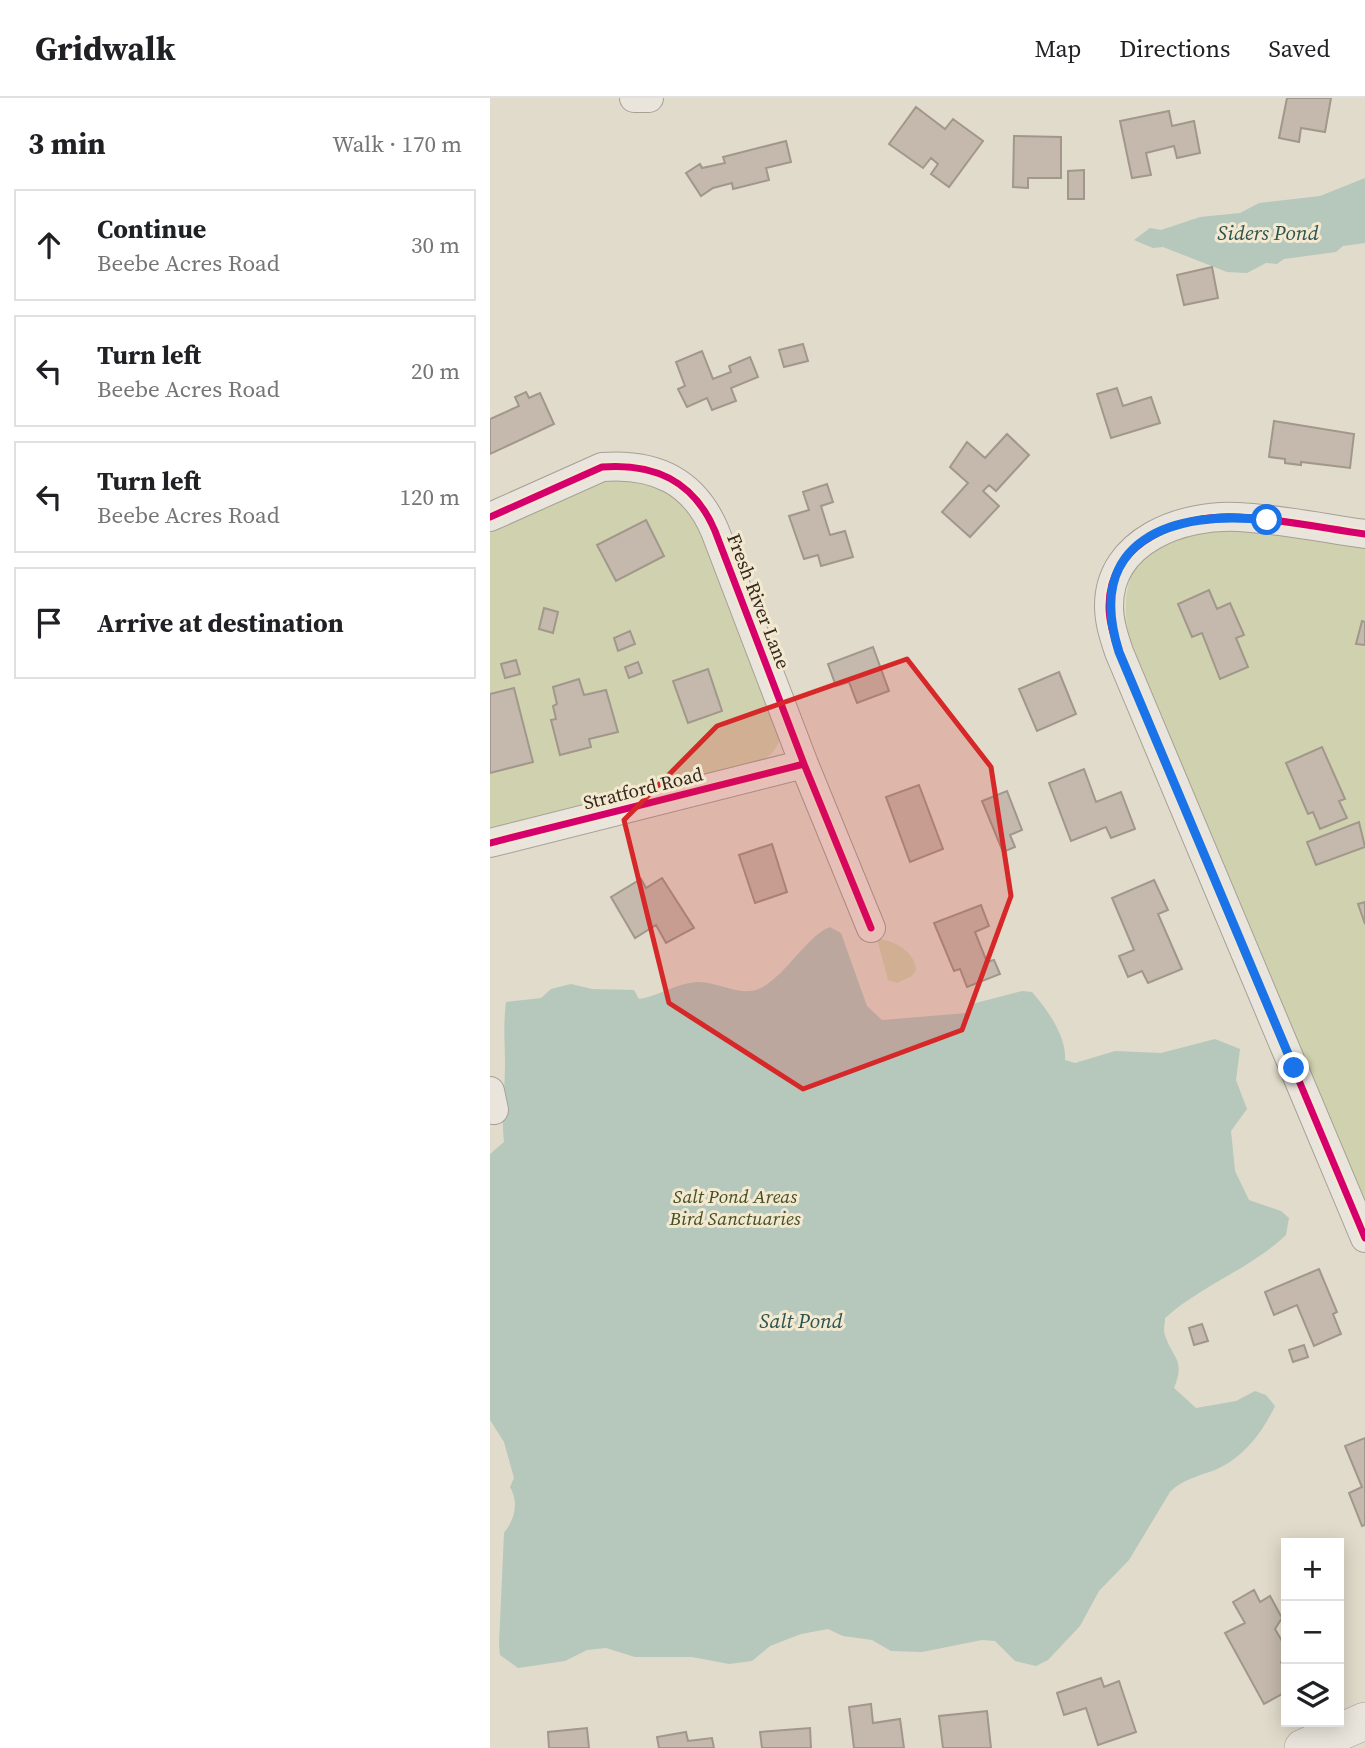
<!DOCTYPE html>
<html lang="en">
<head>
<meta charset="utf-8">
<style>
  :root { --surface:#fff; --page:#f6f6f6; --text:#202124; --muted:#757577; --line:#e0e0e0 }
  body { margin:0; font-family:"Source Serif 4",serif; background:var(--page); color:var(--text) }
  .controls { position:absolute; right:21px; bottom:21px; display:grid; overflow:hidden; border-radius:0px; box-shadow:0 4px 18px #0003 }
  .controls button { width:63px; height:63px; display:grid; place-items:center; padding:0; border:0; border-bottom:2px solid var(--line); background:var(--surface); color:var(--text); font:35px sans-serif }
  .stop { position:absolute; width:21px; height:21px; margin:-16px; border:5px solid #1a73e8; border-radius:50%; background:#fff }
  .stop.end { background:#1a73e8; border-color:#fff; box-shadow:0 2px 7px #0008 }
  .list { margin:0; padding:0; list-style:none }
  h2 { display:flex; justify-content:space-between; align-items:center; height:91px; margin:0; padding:0 28px; font-size:30px }
  h2 small { font-size:23px; font-weight:400; color:var(--muted) }
  .list li { display:grid; grid-template-columns:46px 1fr auto; gap:21px; align-items:center; box-sizing:border-box; height:112px; margin:0 14px 14px; padding:0 14px; border:2px solid var(--line); border-radius:0px }
  .list b { display:block; font-size:26px; white-space:nowrap }
  .list p { margin:0; font-size:23px; white-space:nowrap; color:var(--muted) }
  .list em { font-size:23px; font-style:normal; color:var(--muted) }
  .icon { flex:none; width:38px; height:38px; fill:none; stroke:currentColor; stroke-width:2; stroke-linecap:round; stroke-linejoin:round }
  .map { position:relative; flex:none; width:875px; height:1650px; overflow:hidden }
  header { display:flex; align-items:center; gap:42px; box-sizing:border-box; height:98px; padding:0 35px; background:var(--surface); border-bottom:2px solid var(--line) }
  header strong { font-size:33px }
  nav { display:flex; gap:38px; margin-inline-start:auto; font-size:24px }
  main { display:flex }
  aside { flex:1; background:var(--surface) }
  .map>svg:first-child { display:block }
</style>
</head>
<body>
<header>
<strong>Gridwalk</strong>
<nav><a>Map</a><a>Directions</a><a>Saved</a></nav>
</header>
<main>
<aside>
<h2>3 min<small>Walk · 170 m</small></h2>
<ul class="list">
<li><svg class="icon" aria-label="ahead" viewBox="0 0 24 24"><path d="M12 20V5M6 11l6-6 6 6"/></svg><div><b>Continue</b><p>Beebe Acres Road</p></div><em>30 m</em></li>
<li><svg class="icon" aria-label="left" viewBox="0 0 24 24"><path d="M17 20v-9H6M10 6l-5 5 5 5"/></svg><div><b>Turn left</b><p>Beebe Acres Road</p></div><em>20 m</em></li>
<li><svg class="icon" aria-label="left" viewBox="0 0 24 24"><path d="M17 20v-9H6M10 6l-5 5 5 5"/></svg><div><b>Turn left</b><p>Beebe Acres Road</p></div><em>120 m</em></li>
<li><svg class="icon" aria-label="arrive" viewBox="0 0 24 24"><path d="M6 21V4h12l-3 4 3 4H6"/></svg><div><b>Arrive at destination</b></div></li>
</ul>
</aside>
<div class="map">
<svg width="875" height="1650" viewBox="0 0 875 1650">
  <rect width="100%" height="100%" fill="#e1dbcb"/>
  <!-- green -->
  <path fill="#d0d1ae" d="M113,379L168,386L203,409L291,637C287,652 281,658 267,666L0,735V430Z
    M720,431L790,435L875,448V1111L639,542C632,501 634,462 677,442C690,437 707,435 720,431Z
    M387,841C405,842 425,854 426,872L422,878L407,885L398,882Z"/>
  <!-- water -->
  <path fill="#b6c7bc" d="M875,80V145L853,148L846,154L794,161L787,166L776,165L757,175L737,174L673,149L663,150L644,142L660,130L671,132L710,119L750,115L769,105L830,98Z
    M340,829L351,835L377,908L392,922L477,915L482,906L532,893L542,894C557,911 577,939 575,962L585,965L625,953L671,955L725,941L750,951L746,982L757,1011L741,1033L745,1073L759,1102L791,1113L799,1120L796,1137C760,1171 712,1187 675,1220C675,1225 673,1233 675,1237C682,1260 696,1261 684,1290L706,1310L746,1303L765,1293L776,1297L785,1308C772,1335 753,1360 725,1372C708,1378 692,1382 680,1394L639,1462L609,1493L590,1528L558,1562L546,1568L525,1563L505,1543L492,1542L432,1554L401,1553L382,1542L353,1538L338,1531L311,1536L280,1548L262,1563L239,1566L202,1559H145L116,1550L97,1552L75,1563L28,1570L10,1557L9,1546L14,1435C25,1421 29,1405 20,1389L24,1380L14,1344L0,1322V1056L14,1044C11,1017 15,992 15,966C15,943 13,928 16,904L51,900L61,891L81,886L102,891L144,892L149,901C169,898 187,885 207,884C228,883 250,900 271,890C296,877 318,837 340,829Z"/>
  <!-- building -->
  <path fill="#c4b9ac" stroke="#a1978b" stroke-width="2" d="M797,0H841L835,34L811,30L809,44L789,40Z
    M426,9L455,31L463,21L493,43L459,89L441,76L448,66L441,60L433,70L399,46Z
    M679,13L682,28L704,23L710,55L687,60L684,48L656,55L661,77L642,80L630,23Z
    M524,38L571,39V80H538V90L523,89Z
    M296,43L301,64L276,70L279,82L243,91L242,85L223,90L211,98L196,75L210,66L212,70L235,65L233,59Z
    M594,72V101H578V73Z
    M722,169L728,200L694,207L687,177Z
    M313,246L318,263L294,269L289,252Z
    M212,253L223,281L241,274L239,268L260,259L268,279L241,290L246,303L222,312L217,300L197,309L188,291L195,288L186,264Z
    M627,290L633,308L661,299L670,325L621,340L607,296Z
    M36,294L39,300L50,295L64,326L0,356V321L29,308L25,299Z
    M784,323L864,336L860,370L811,364V367L795,365V361L779,359Z
    M517,336L539,357L506,393L499,387L493,393L509,408L480,439L452,414L478,385L460,369L477,344L495,360Z
    M337,386L343,404L331,408L340,437L355,433L363,459L331,468L328,457L314,461L299,418L319,412L313,394Z
    M156,422L174,458L126,483L107,447Z
    M719,492L727,511L740,505L754,537L746,540L758,569L730,581L712,535L702,539L688,506Z
    M54,510L68,514L63,535L49,531Z
    M872,523L875,524V547L866,546Z
    M140,533L145,546L128,553L124,540Z
    M383,549L399,593L367,605L359,584L346,588L338,566Z
    M26,562L30,576L15,580L11,566Z
    M148,564L152,575L139,580L135,569Z
    M218,571L232,613L198,625L183,583Z
    M569,574L586,616L547,633L529,591Z
    M89,581L94,597L116,592L128,634L99,641L101,649L70,657L61,622L66,621L63,608L67,606L63,589Z
    M24,590L43,664L0,675V596Z
    M832,649L855,701L849,703L857,720L830,731L823,714L818,716L796,665Z
    M594,671L606,704L631,694L645,731L621,740L616,729L581,743L559,685Z
    M429,687L453,751L420,764L396,699Z
    M517,693L532,732L520,737L525,749L513,754L492,703Z
    M869,724L875,749L826,767L817,744Z
    M282,746L297,794L265,805L249,757Z
    M172,780L204,830L176,845L166,827L145,840L121,799L151,781L156,790Z
    M664,782L678,812L668,816L692,871L658,885L652,873L638,879L629,858L644,852L622,800Z
    M875,804V826L868,806Z
    M491,807L499,828L485,834L497,864L504,862L510,876L477,889L470,871L464,873L444,825Z
    M829,1171L847,1214L843,1216L851,1236L824,1248L807,1207L784,1217L775,1194Z
    M712,1226L718,1243L704,1247L699,1230Z
    M814,1247L818,1259L803,1264L799,1252Z
    M875,1340V1427L872,1428L859,1395L872,1389L855,1348Z
    M764,1492L770,1504L780,1498L792,1520L785,1531L796,1550V1561L791,1564L796,1574V1594L774,1606L735,1535L755,1525L743,1504Z
    M611,1580L614,1589L629,1583L646,1634L608,1647L596,1610L574,1617L567,1595Z
    M381,1606L383,1625L410,1621L414,1650H364L359,1609Z
    M497,1613L501,1650H453L449,1618Z
    M97,1630L99,1650H59L58,1634Z
    M320,1630L321,1650H272L270,1634Z
    M196,1634L198,1643L222,1640L224,1650H169L167,1639Z"/>
  <g fill="none" stroke-linecap="round" stroke-linejoin="round">
    <!-- minor casing -->
    <g stroke="#a6a094" stroke-width="30">
      <path id="minor" d="M144,0H159
        M0,419L112,369C165,365 204,383 225,433L314,666L381,830
        M875,436C833,430 790,421 748,419C693,416 619,442 619,508C619,524 624,539 629,554L875,1140
        M0,745L314,666
        M0,993L4,1012"/>
    </g>
    <!-- tertiary casing -->
    <g stroke="#a6a094" stroke-width="38">
      <path id="tertiary" d="M813,1650L875,1623"/>
    </g>
    <!-- minor -->
    <use href="#minor" stroke="#eae5dc" stroke-width="28"/>
    <!-- tertiary -->
    <use href="#tertiary" stroke="#eae5dc" stroke-width="37"/>
    <!-- cycleway casing -->
    <g stroke="#f3e9d0" stroke-width="11">
      <path id="cycleway" d="M0,419L112,369C165,365 204,383 225,433L314,666L381,830
        M875,436C833,430 790,421 748,419C693,416 619,442 619,508C619,524 624,539 629,554L875,1140
        M0,745L314,666"/>
    </g>
    <!-- cycleway -->
    <use href="#cycleway" stroke="#d6006c" stroke-width="7"/>
  </g>
  <g fill="none" stroke-linecap="round" stroke-linejoin="round">
    <!-- route -->
    <path stroke="#1a73e8" stroke-width="9" d="M777,422C683,411 593,442 629,554L804,970"/>
  </g>
  <!-- marked area -->
  <path fill="#d62828" fill-opacity="0.2" stroke="#d62828" stroke-width="5" stroke-linejoin="round" d="M417,561L501,669L521,798L472,932L313,991L179,905L134,722L227,628Z"/>
  <g text-anchor="middle" dominant-baseline="central" stroke-width="6" stroke-linejoin="round" paint-order="stroke">
    <!-- street labels -->
    <g font-size="19" fill="#34281d" stroke="#f3e9d0">
      <text transform="translate(269 503) rotate(69)">Fresh River Lane</text>
      <text transform="translate(153 690) rotate(-14)">Stratford Road</text>
    </g>
    <!-- park labels -->
    <g font-size="19" font-style="italic" fill="#444f25" stroke="#f3e9d0">
      <text x="245" y="1098">Salt Pond Areas<tspan x="245" dy="22">Bird Sanctuaries</tspan></text>
    </g>
    <!-- water labels -->
    <g font-size="21" font-style="italic" fill="#2d5351" stroke="#f3e9d0">
      <text x="778" y="134">Siders Pond</text>
      <text x="311" y="1222">Salt Pond</text>
    </g>
  </g>
</svg>
<div class="controls">
<button>+</button>
<button>−</button>
<button><svg class="icon" aria-label="layers" viewBox="0 0 24 24"><path d="M12 4l9 5-9 5-9-5zM3 14l9 5 9-5"/></svg></button>
</div>
<div class="stop" style="left:777px;top:422px"></div>
<div class="stop end" style="left:804px;top:970px"></div>
</div>
</main>
</body>
</html>
